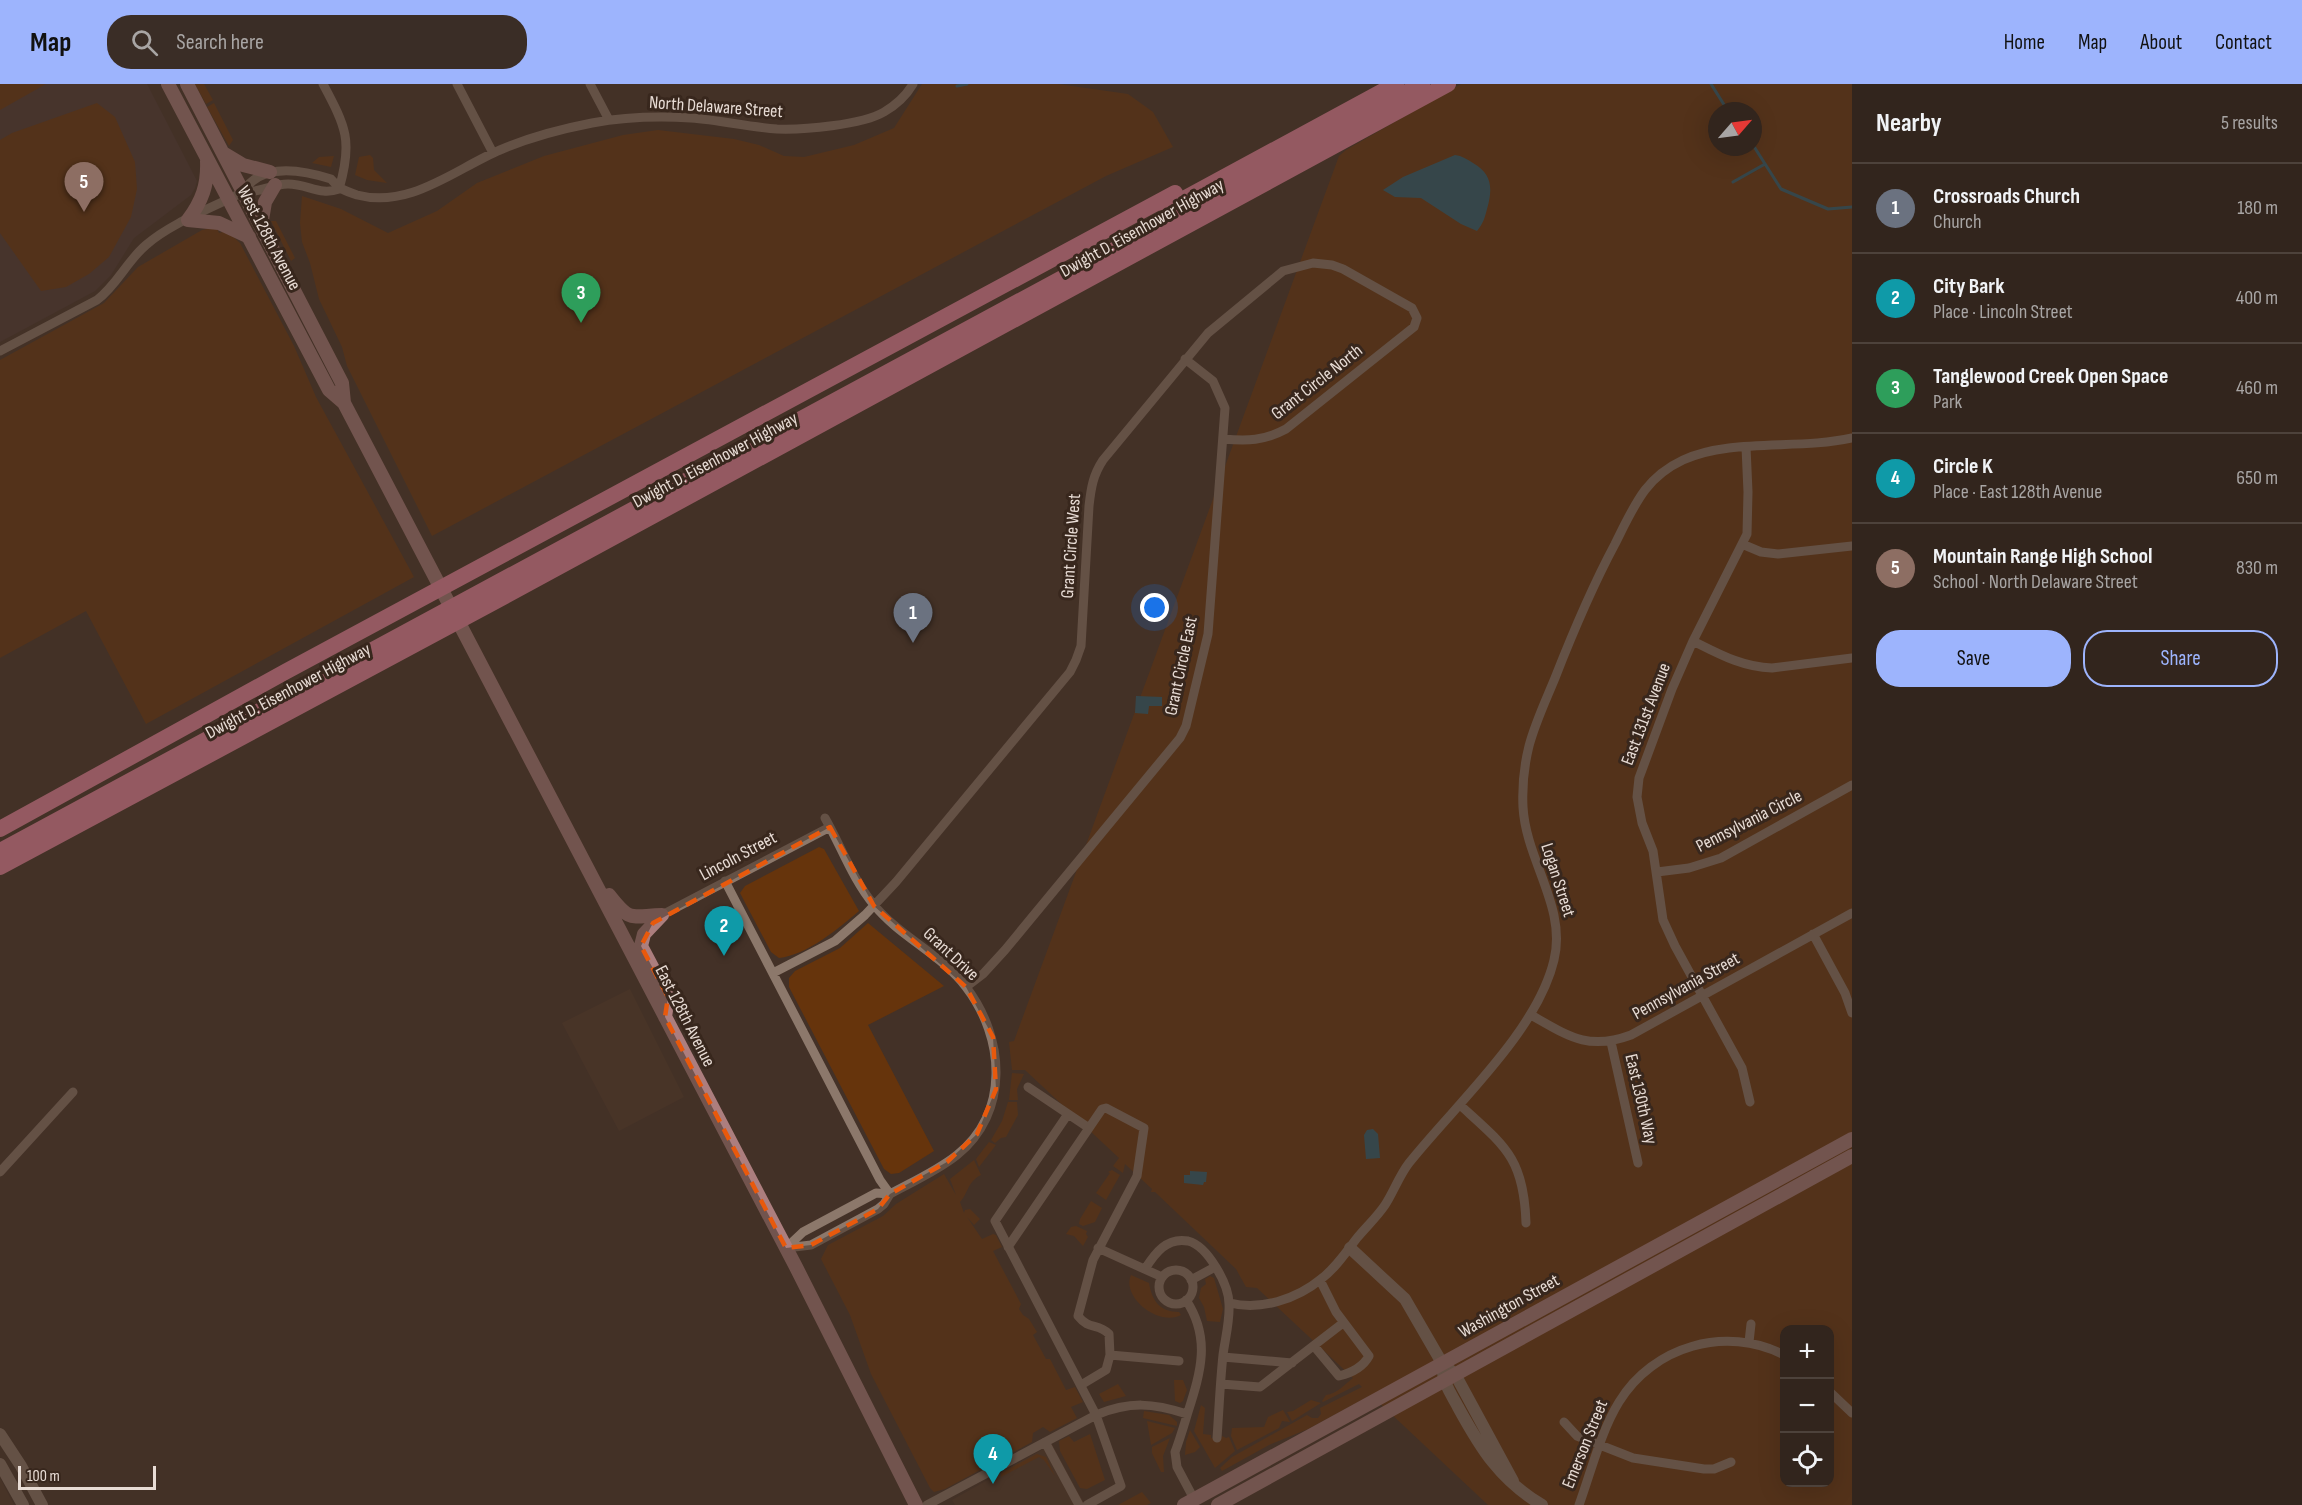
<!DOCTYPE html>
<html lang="en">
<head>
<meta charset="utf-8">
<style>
  :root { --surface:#32251d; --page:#3a2d26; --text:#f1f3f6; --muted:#a8a5a4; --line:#4d423b; --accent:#9db4fd }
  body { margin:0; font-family:"Sofia Sans Condensed",sans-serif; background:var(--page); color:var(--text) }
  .controls { position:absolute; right:18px; bottom:18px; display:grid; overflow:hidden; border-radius:12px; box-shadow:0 6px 24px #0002 }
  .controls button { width:54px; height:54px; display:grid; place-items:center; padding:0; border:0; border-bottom:2px solid var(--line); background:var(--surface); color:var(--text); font:30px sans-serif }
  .compass { position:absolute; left:1708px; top:18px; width:54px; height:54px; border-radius:50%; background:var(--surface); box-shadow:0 6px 24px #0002; rotate:62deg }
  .scale { position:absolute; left:18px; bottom:15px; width:138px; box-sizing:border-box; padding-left:6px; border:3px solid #e8dcd5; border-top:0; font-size:16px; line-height:21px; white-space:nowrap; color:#e8dcd5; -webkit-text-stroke:4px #38271d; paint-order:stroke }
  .you { position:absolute; left:1155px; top:524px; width:21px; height:21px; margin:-15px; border:4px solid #fff; border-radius:50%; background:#1a73e8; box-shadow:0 0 0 9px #1a73e833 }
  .badge { display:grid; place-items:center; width:39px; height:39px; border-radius:50%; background:var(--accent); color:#fff; font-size:20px; font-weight:700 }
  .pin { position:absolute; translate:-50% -50px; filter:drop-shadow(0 2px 3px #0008) }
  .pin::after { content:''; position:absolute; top:32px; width:21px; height:18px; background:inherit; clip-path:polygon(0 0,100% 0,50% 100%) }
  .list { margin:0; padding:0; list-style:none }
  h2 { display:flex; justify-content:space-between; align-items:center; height:78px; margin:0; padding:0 24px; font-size:26px }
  h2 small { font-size:20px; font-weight:400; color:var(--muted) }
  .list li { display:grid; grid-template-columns:39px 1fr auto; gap:18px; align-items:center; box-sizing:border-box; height:90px; padding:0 24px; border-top:2px solid var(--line) }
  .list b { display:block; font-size:22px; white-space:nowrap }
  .list p { margin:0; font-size:20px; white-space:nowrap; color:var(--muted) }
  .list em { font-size:20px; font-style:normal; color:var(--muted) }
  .actions { display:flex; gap:12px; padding:18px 24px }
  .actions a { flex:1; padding:14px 0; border:2px solid var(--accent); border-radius:24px; text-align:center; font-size:21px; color:var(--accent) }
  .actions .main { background:var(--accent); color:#111 }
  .icon { flex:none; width:33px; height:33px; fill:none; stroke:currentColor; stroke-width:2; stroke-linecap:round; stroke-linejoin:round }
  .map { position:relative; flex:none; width:1852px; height:1421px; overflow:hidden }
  header { display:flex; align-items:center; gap:36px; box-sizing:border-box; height:84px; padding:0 30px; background:var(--accent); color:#111 }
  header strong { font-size:28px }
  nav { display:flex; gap:33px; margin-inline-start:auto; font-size:21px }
  .search { width:420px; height:54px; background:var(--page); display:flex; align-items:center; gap:15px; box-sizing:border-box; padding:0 21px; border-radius:24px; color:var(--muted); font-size:22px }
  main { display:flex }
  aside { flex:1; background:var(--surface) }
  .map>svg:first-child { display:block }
</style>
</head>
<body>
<header>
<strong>Map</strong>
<div class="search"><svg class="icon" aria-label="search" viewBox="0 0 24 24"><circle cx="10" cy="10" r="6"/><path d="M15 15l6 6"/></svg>Search here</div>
<nav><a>Home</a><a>Map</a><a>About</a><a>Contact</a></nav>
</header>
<main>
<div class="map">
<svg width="1852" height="1421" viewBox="0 0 1852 1421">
  <rect width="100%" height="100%" fill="#433127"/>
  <!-- built -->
  <path fill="#4f3829" d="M630,905L684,1013L619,1047L562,939Z
    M1052,1360L1085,1421H955L952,1416Z
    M0,1394L1,1396L14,1421H0Z"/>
  <!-- education -->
  <path fill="#4c3834" d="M0,0H147L197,97L195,104L191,111L134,154L111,191L95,207L0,258Z"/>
  <!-- green -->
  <path fill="#66340c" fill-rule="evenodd" d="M0,0H46L0,26Z
    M195,0H204L213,16L206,20Z
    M922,0H1058L1128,10L1153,28L1173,63L1106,92L432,452L347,282L342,263L319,215L310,179L302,158L300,139L302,112L341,125L388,149L437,127L477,99L544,72L623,51L658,46L734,55L759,61L784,72L804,73L854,61L894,44Z
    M1461,0H1852V1421H1488L1371,1311L1308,1345L1269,1361L1222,1387L1220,1384L1232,1373L1307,1331L1312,1334H1318L1321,1330L1320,1324L1362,1303L1359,1300L1323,1318L1322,1317L1326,1311C1337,1310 1345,1300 1353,1294L1257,1204L1246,1203L1236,1185L1155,1108H1151L1152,1105L1125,1080L1123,1089L1113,1082L1119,1074L1025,986H1012L1009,958L1014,957L1339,72L1346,66ZM1717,27H1753V63H1717ZM1784,1246H1830V1398H1784Z
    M97,19L115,33L135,78L137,105L131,133L109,173L89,190L66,203L41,207L0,149V56L12,49Z
    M214,19L233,56L229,62L207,23Z
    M370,71L373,74L374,86L387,99L367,96L355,91L359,73Z
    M334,72L331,83L312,79L319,73Z
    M271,137H276L295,174L291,177Z
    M212,144H217L219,149L227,147L240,159L294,262L316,313L414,493L146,640L86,527L0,574V276L104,219L138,183L202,146Z
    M819,763L824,765L859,827C838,845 807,871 779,874L771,868L740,809L745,802Z
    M868,839L944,902L868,941L934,1067L899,1089L891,1090L884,1085L789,903V894L795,887L840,864Z
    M1012,989L1024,990L1017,1005L1018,1016H1009Z
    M1008,1018H1017L1018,1031L1006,1053L1001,1054L995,1059L991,1056L1002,1037Z
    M989,1058L996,1061L979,1083L976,1075Z
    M974,1076L981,1091C967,1098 968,1110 960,1118L964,1129L965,1126L970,1125L980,1135L974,1141L967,1133L982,1155L993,1150L996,1151L1002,1163L993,1167L1021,1220L1019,1225L1023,1231L1029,1235L1037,1248L1033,1251L1046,1275H1050L1066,1306L1075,1303L1083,1318L1071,1323L1077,1334L1050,1348L1043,1343L1033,1349L1032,1358L945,1405L934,1408L930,1404L871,1290L850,1231L821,1175L828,1161L883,1132L896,1120L944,1090L956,1111L950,1095Z
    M1112,1086L1120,1091L1106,1116L1096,1109L1110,1089L1108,1088Z
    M1091,1117L1102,1124L1095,1138L1083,1142L1079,1140L1080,1135Z
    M1076,1142L1087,1147L1086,1150L1088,1153L1083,1162L1074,1152L1066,1150L1071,1143Z
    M1131,1191L1149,1199C1152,1217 1160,1228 1179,1228L1181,1231C1159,1243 1121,1213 1131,1191Z
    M1210,1192L1214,1194L1223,1225L1220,1238L1207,1237L1204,1223L1199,1214L1201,1204L1206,1200L1205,1195Z
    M1174,1296H1183L1187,1306L1183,1317L1180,1319L1175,1317Z
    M1118,1300L1126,1312L1104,1318L1099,1310Z
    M1311,1316L1321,1319L1292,1337L1287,1328L1293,1327Z
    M1201,1321L1205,1324L1203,1350L1211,1351V1354L1221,1355L1222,1352L1226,1354L1229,1353L1235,1367L1215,1384L1194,1347Z
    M1283,1326L1290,1338L1282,1337L1279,1344L1237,1366L1231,1352L1232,1344L1264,1343L1268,1333Z
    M1144,1327L1169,1331L1177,1338V1342L1143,1334Z
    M1147,1337L1175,1344L1172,1349L1151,1361Z
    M1190,1346L1200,1363L1195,1368L1185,1371L1186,1358Z
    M1090,1350L1105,1396L1087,1405L1080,1404L1060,1367L1059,1357L1069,1352L1074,1358Z
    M1170,1354L1163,1372L1164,1388H1161L1152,1369V1363Z
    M1037,1370L1046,1373L1055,1392L1044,1376L1039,1373L1001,1393V1389Z
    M1142,1408L1151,1419L1147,1421H1118Z"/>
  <!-- water -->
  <path fill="#266177" d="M1455,71C1462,72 1467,75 1473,79C1492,90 1493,104 1487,125C1485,133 1483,140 1477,147L1461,140L1421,114L1395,113L1383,106L1403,93Z
    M1136,612L1162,613V622H1149L1148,630L1135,629Z
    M1373,1045L1378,1050L1380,1074L1366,1075L1364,1051L1367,1046Z
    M1190,1087L1207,1088L1206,1098H1204L1203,1101L1184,1099V1091H1190Z"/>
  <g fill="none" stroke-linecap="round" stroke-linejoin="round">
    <!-- stream -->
    <path stroke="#266177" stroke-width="3" d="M1711,0L1728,27
      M957,2L967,0
      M1753,61L1781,105L1828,125L1852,123
      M1733,98L1765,80"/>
    <!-- minor -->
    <path stroke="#8c786b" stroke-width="9" d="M323,0C346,43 353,57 339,105
      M457,0L493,69
      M590,0L609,36
      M243,108C259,109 272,100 288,100C308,100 320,112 339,105
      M0,267L97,216C117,201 127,177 146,161C171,139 212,124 243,108C261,78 303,86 331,95C339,105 345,107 357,111C410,125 455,85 500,66C530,53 561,45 592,39C625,33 658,32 691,34C720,36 748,43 777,45C803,46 862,41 884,28C896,21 906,12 913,0
      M1746,363L1748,408L1747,450L1693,557L1672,605L1639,694L1637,713L1642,739L1653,767L1663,836L1675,862L1742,984L1750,1018
      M1742,460L1761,468L1778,470L1852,462
      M1693,557C1719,570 1742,583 1772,584L1852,574
      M1657,788L1689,784L1721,774L1852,701
      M725,797L880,1096L890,1110
      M662,831L830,743
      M1813,850L1845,909L1852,929
      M773,889L835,857L865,831L896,798L1070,588L1076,576L1081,562L1089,422C1091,404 1093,391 1103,376L1208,249L1283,187L1313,179L1332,181L1343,185L1412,224L1417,234L1414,243L1286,345C1264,357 1247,357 1223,355
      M966,903L983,890L1005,866L1180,654L1186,642L1208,550L1225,324L1213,297L1185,275
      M1531,931C1568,952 1588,967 1631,951L1852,829
      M1611,958L1638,1079
      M1028,1003L1089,1044
      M1460,1021C1505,1062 1524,1074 1526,1139
      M1068,1030L995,1137L1096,1331L1121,1402L1087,1421
      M0,1088L73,1008
      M1008,1163L1102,1025L1106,1024L1144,1044L1137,1092L1093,1176L1078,1232C1090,1247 1097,1238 1109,1250L1110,1271L1106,1286L1081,1301
      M786,1164L811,1161L878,1125L884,1120L890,1110C912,1098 937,1087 957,1071C1010,1028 1005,954 966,903C941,870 900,853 874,821C853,796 841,762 825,734
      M786,1164L803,1148L876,1109L890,1110
      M1098,1164L1162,1193
      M1145,1185C1155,1169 1167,1153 1188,1157C1208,1162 1229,1201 1229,1220C1230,1237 1225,1255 1223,1271C1220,1299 1219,1327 1217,1354
      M1159 1203a17 17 0 1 1 34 0a17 17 0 1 1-34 0Z
      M1191,1196L1215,1183
      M1186,1216C1211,1254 1201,1287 1188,1328C1184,1341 1180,1355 1175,1368L1177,1383L1194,1415
      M1230,1219C1260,1227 1297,1215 1321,1195C1336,1184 1346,1168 1357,1154C1366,1143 1377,1133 1385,1121C1394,1107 1399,1092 1409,1079C1455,1021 1537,948 1554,876C1567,823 1526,777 1523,723C1522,702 1524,682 1529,662C1535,639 1546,616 1555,594C1573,548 1592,503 1615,460C1624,442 1633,422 1645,406C1655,393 1668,383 1683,376C1730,354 1799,366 1852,354
      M1749,1258L1751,1240
      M1314,1262L1339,1292C1351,1289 1363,1283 1369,1272L1336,1228L1320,1196
      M1110,1271L1179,1277
      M1223,1273L1292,1279
      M1221,1300L1260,1303L1343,1239
      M1830,1308L1852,1329
      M1564,1338L1577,1352L1633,1374L1704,1385H1714L1731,1378
      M1045,1358L1079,1421
      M927,1421L1096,1331C1130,1317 1153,1319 1187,1330
      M1579,1421C1591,1388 1601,1347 1619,1318C1653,1262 1726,1241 1784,1271"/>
    <!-- tertiary -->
    <path stroke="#8c786b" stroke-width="12" d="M1350,1164L1405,1215L1442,1279L1455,1290L1513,1397
      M1443,1289C1444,1301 1453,1313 1458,1323C1481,1365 1500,1396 1542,1421
      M0,1350L21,1382L42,1421
      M0,1380L23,1421"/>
    <!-- secondary -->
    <path stroke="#ac7e7e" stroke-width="14" d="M168,0L329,306L344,319
      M187,0L342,299L344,319L796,1183L916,1421
      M223,69L243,81L270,88
      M188,136C202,117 208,101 207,77
      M188,136L219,139L249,153
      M261,142L265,118L275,101
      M609,811C631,839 630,832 662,831
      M662,831L644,850L641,862L668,913L665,933
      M1184,1421L1852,1055
      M1218,1421L1852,1072"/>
    <!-- motorway -->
    <path stroke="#f68ba9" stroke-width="16" d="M1167,124L1396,0
      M0,745L285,588L1175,109
      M0,767L1422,0
      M0,783L496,517L1448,0"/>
  </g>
  <!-- marked area -->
  <path d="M0 0H1852V1421H0ZM830,743L874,822L966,903L993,953L996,1005L977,1050L947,1078L890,1110L878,1125L811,1161L786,1164L665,933L668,913L641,862L653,839Z" fill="#433127" fill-opacity=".55" fill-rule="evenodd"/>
  <path fill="none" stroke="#e8590c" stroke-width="4.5" stroke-dasharray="12 8" stroke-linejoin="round" d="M830,743L874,822L966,903L993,953L996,1005L977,1050L947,1078L890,1110L878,1125L811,1161L786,1164L665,933L668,913L641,862L653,839Z"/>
  <g text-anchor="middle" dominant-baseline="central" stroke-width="6" stroke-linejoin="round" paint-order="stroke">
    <!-- street labels -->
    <g font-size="18" fill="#e8dcd5" stroke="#38271d">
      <text transform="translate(716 23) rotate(4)">North Delaware Street</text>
      <text transform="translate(1142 144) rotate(-29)">Dwight D. Eisenhower Highway</text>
      <text transform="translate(269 154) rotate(62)">West 128th Avenue</text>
      <text transform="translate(1317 298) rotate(-38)">Grant Circle North</text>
      <text transform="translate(715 376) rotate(-28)">Dwight D. Eisenhower Highway</text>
      <text transform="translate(1071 462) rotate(-86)">Grant Circle West</text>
      <text transform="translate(1181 582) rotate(-78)">Grant Circle East</text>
      <text transform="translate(288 607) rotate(-28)">Dwight D. Eisenhower Highway</text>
      <text transform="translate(1646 630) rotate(-69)">East 131st Avenue</text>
      <text transform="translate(1749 737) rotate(-27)">Pennsylvania Circle</text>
      <text transform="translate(738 772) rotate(-28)">Lincoln Street</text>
      <text transform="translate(1558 796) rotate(72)">Logan Street</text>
      <text transform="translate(951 870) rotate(43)">Grant Drive</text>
      <text transform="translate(1686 902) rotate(-29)">Pennsylvania Street</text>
      <text transform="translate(685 932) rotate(63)">East 128th Avenue</text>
      <text transform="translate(1641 1015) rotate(77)">East 130th Way</text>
      <text transform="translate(1509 1222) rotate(-29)">Washington Street</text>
      <text transform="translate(1585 1360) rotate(-68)">Emerson Street</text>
    </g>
  </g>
</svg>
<div class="controls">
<button>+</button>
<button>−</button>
<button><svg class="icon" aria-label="locate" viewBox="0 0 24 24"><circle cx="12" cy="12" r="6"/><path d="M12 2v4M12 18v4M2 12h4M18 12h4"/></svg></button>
</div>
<svg class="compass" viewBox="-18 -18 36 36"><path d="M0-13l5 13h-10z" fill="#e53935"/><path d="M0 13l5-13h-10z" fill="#a8a5a4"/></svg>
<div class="scale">100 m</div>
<div class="you"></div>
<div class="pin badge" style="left:913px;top:559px;background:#6b7280">1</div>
<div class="pin badge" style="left:724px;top:872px;background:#0f9aa8">2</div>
<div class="pin badge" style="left:581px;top:239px;background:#2e9e5b">3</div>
<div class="pin badge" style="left:993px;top:1400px;background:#0f9aa8">4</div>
<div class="pin badge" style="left:84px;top:128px;background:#8d6e63">5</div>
</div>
<aside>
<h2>Nearby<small>5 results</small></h2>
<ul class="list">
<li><span class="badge" style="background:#6b7280">1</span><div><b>Crossroads Church</b><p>Church</p></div><em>180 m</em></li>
<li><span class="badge" style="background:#0f9aa8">2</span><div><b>City Bark</b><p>Place · Lincoln Street</p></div><em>400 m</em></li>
<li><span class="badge" style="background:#2e9e5b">3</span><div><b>Tanglewood Creek Open Space</b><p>Park</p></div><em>460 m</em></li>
<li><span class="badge" style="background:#0f9aa8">4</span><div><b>Circle K</b><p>Place · East 128th Avenue</p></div><em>650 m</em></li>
<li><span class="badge" style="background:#8d6e63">5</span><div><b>Mountain Range High School</b><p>School · North Delaware Street</p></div><em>830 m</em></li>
</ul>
<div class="actions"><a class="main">Save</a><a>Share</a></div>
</aside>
</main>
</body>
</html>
